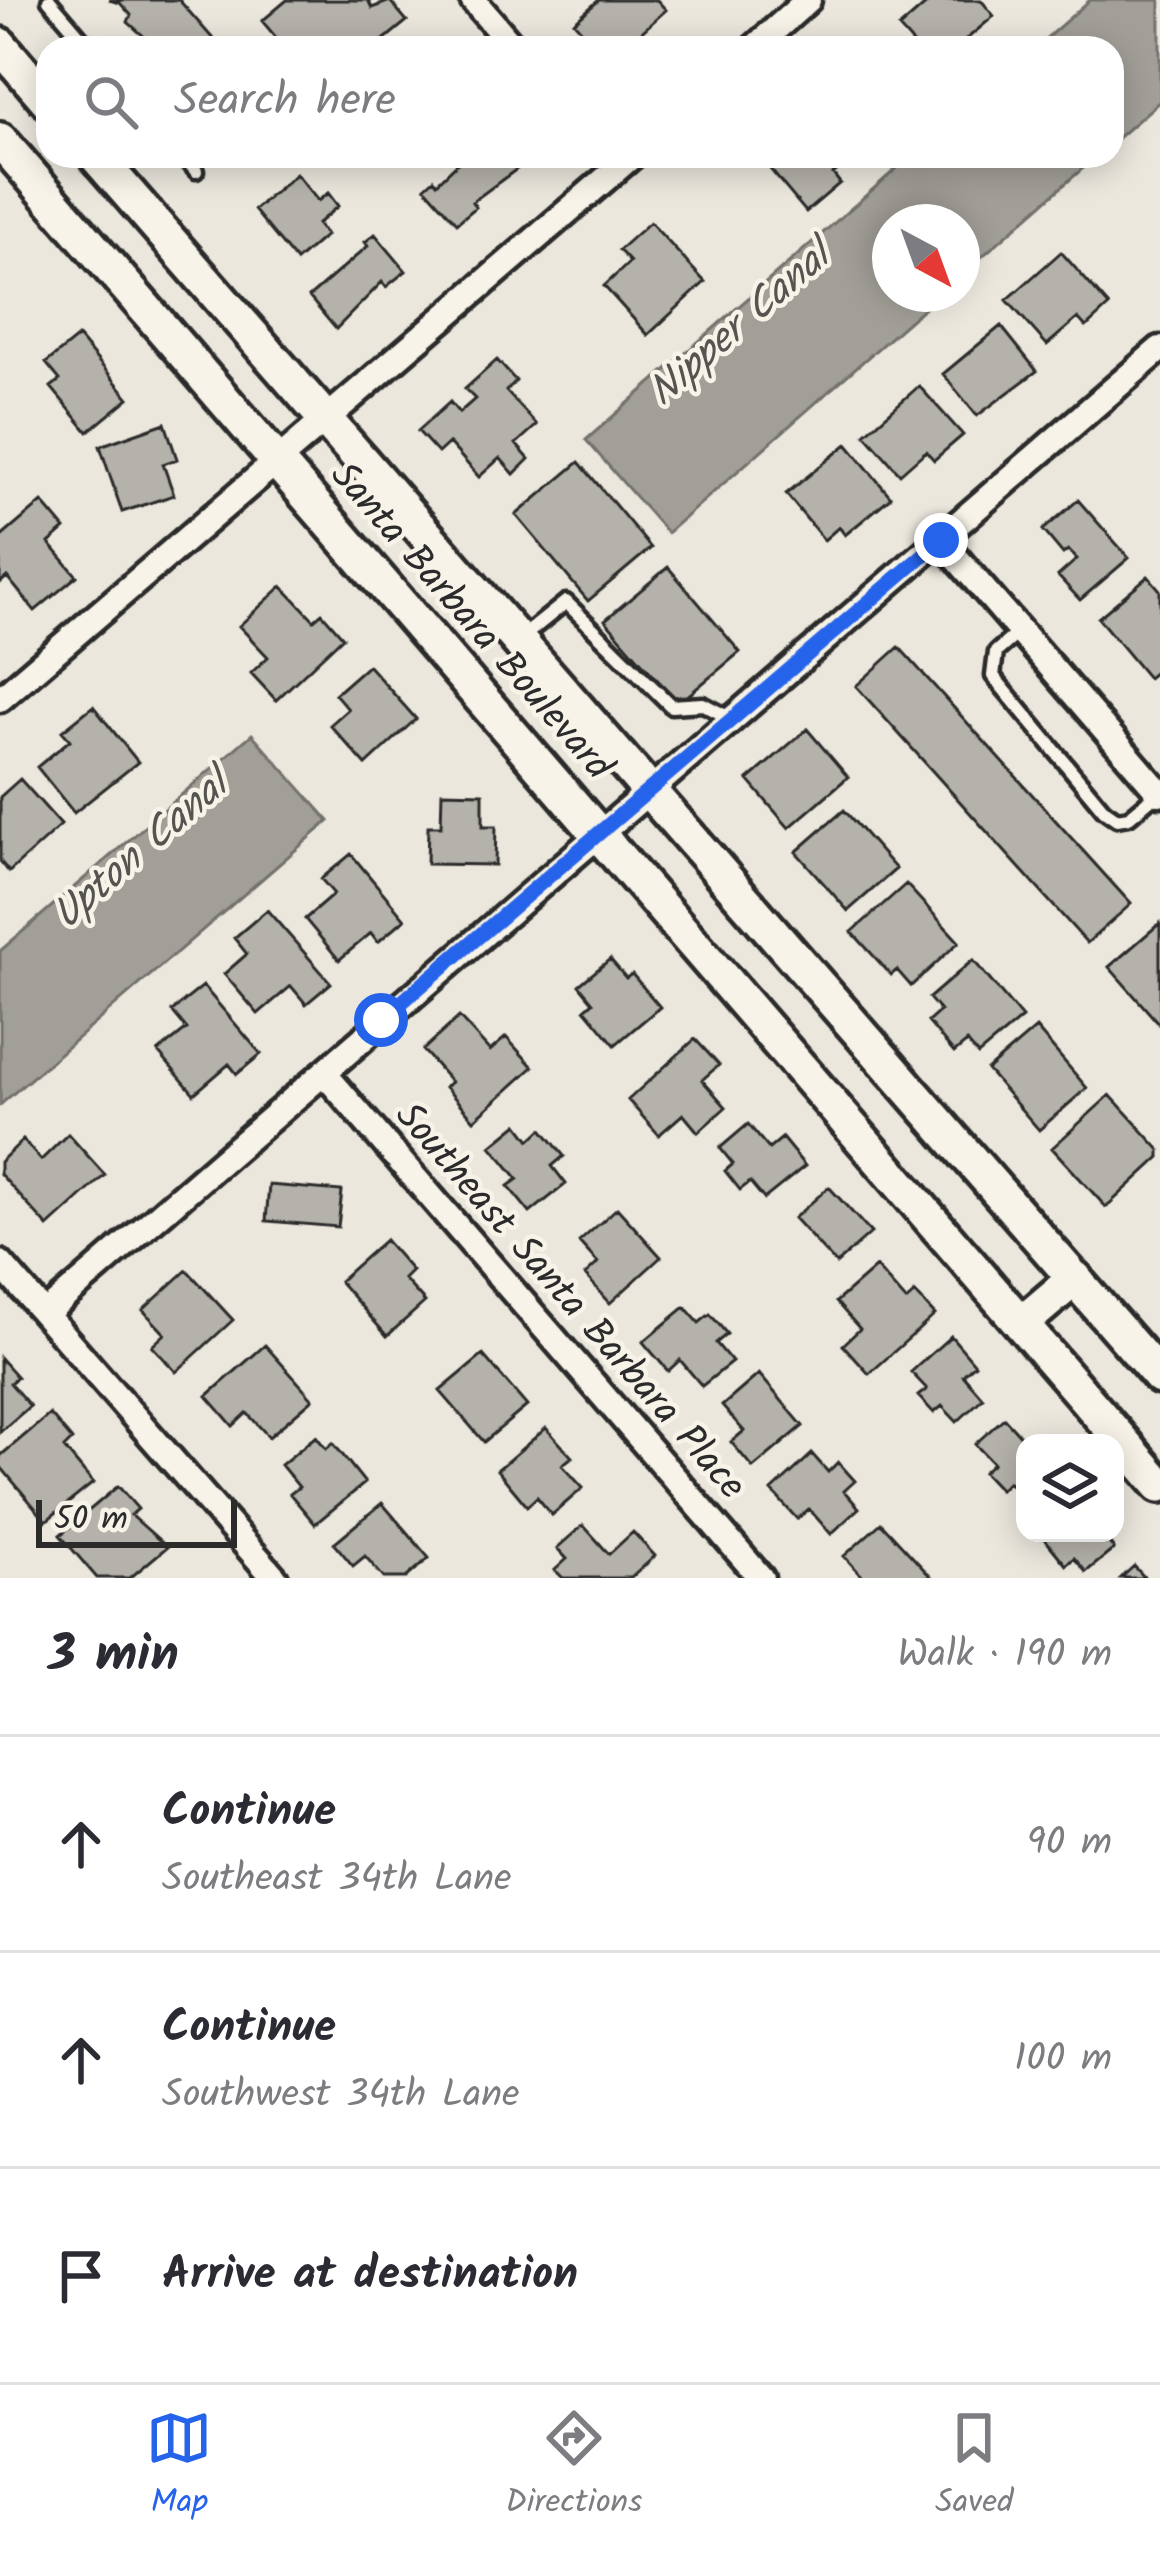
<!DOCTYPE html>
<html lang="en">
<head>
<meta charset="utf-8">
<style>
  :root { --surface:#fff; --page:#f2f2f3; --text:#2b2b33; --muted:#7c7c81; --line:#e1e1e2; --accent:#2563eb }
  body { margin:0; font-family:Kalam,sans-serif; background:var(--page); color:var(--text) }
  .controls { position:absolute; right:36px; bottom:36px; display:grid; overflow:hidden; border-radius:24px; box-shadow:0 6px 30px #0003 }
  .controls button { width:108px; height:108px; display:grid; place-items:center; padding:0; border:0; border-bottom:3px solid var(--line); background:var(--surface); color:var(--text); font:60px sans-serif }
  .compass { position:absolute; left:872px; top:204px; width:108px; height:108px; border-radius:50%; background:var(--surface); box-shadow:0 6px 30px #0003; rotate:139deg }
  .scale { position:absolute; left:36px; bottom:30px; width:201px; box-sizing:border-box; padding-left:12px; border:6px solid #2b2b2b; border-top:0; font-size:33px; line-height:42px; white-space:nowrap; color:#2b2b2b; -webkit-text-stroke:9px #f7f3e8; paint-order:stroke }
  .stop { position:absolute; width:36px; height:36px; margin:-27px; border:9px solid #2563eb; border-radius:50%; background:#fff }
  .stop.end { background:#2563eb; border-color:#fff; box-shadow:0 3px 12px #0008 }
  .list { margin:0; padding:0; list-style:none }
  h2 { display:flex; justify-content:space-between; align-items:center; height:156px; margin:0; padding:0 48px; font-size:51px }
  h2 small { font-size:39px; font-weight:400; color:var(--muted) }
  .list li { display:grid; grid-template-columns:78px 1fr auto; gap:36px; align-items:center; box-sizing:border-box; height:216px; padding:0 48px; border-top:3px solid var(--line) }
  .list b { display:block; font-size:45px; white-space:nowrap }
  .list p { margin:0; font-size:39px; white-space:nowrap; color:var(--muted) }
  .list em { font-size:39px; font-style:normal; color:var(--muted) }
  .icon { flex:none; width:66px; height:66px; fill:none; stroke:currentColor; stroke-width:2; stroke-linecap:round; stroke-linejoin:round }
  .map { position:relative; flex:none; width:1160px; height:1578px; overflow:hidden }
  .search { position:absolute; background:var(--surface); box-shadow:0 6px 30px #0003; left:36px; right:36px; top:36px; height:132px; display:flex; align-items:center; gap:30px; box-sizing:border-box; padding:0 42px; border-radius:36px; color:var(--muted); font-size:45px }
  .sheet { height:804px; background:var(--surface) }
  nav { display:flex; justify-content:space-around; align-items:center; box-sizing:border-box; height:168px; border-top:3px solid var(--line); background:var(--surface); font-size:33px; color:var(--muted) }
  nav a { display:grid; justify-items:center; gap:6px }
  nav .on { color:var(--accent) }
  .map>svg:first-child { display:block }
</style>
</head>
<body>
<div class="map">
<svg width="1160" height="1578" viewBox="0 0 1160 1578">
  <rect width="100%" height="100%" fill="#ebe7dd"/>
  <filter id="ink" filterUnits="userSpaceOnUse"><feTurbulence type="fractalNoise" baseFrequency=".00833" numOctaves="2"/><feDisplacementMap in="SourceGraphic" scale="24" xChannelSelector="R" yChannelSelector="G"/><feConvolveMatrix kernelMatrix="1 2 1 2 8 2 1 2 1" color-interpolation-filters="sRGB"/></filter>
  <g filter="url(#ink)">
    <!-- water -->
    <path fill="#a29f98" stroke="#72716c" stroke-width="3" d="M1090,0H1160V101L1112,143V48H1035Z
      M911,156H1097L962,274V222H890V294H940L667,533L586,440Z
      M252,734L329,821L0,1105V951Z"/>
    <!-- building -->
    <path fill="#b5b2ab" stroke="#2b2b2b" stroke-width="3" d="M109,0H179L221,48H157L128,22L131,15L120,3Z
      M287,0H368L372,8L390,1L407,21L374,48H285L262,21Z
      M599,0H657L666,10L624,48H597L574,22Z
      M931,0H981L994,16L956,48H917L899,28Z
      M465,156H518L525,163L472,202L476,207L457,223L425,187L434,179L437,183Z
      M759,156H850L852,158L833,174L840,183L806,212Z
      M296,174L318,201L328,193L338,206L317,224L326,235L296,261L254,210Z
      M650,222L705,282L648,335L604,286L630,262L619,250Z
      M375,234L406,271L386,287L382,282L336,329L309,297L368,246L365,242Z
      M1061,252L1109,306L1086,327L1078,318L1047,345L1007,300Z
      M1001,326L1037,371L977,416L943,374Z
      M78,337L129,398L88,432L51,387L60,380L46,363Z
      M497,360L516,381L506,391L537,425L516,444L529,459L514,474L500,458L479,477L449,443L438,453L418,431L450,402L459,413L475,399L465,389Z
      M919,386L963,435L934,460L926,451L900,474L865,434Z
      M165,423L177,459L163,464L174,495L122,512L100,446Z
      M847,444L891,497L845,535L839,527L824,540L786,494Z
      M579,462L651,548L588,601L516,515Z
      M1078,500L1129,558L1080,600L1058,576L1077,559L1068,550L1063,554L1043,530Z
      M42,502L65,529L49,543L77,576L35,611L7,577L0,583V538Z
      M668,567L740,652L678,704L605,620Z
      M1148,576L1160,590V668L1148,678L1098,618Z
      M282,586L314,620L322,613L343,637L276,700L251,673L268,657L239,626Z
      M899,647L1131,904L1087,943L856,686Z
      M368,665L416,719L366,765L330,725L348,709L335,694Z
      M93,706L138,762L74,813L37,767L70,740L62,731Z
      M807,729L848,777L789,828L748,780Z
      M20,779L61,825L9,872L0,861V797Z
      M442,792L483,793V826H496L495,865L427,864L428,826H441Z
      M844,810L896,869L848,911L796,852Z
      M351,854L405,919L378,942L371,933L339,960L305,919L334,894L321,879Z
      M906,884L959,942L911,986L897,970L891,975L852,932Z
      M267,910L331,983L306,1004L291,986L258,1014L224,974L247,954L234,938Z
      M1160,923V1025L1109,967Z
      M610,959L626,978L632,974L660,1007L615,1045L585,1009L593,1002L579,985Z
      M973,960L1022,1018L978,1055L967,1042L954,1053L928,1022L940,1011L929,998Z
      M203,986L261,1054L237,1074L229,1064L194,1094L158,1052L187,1029L172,1011Z
      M459,1017L490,1051L506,1037L533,1067L474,1120L445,1087L451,1082L423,1050Z
      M1036,1028L1087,1088L1039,1130L987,1070Z
      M695,1039L719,1065L702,1080L726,1107L698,1132L683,1114L659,1135L628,1100Z
      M1110,1095L1160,1150V1157L1106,1207L1052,1148Z
      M518,1124L530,1140L542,1129L564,1156L552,1166L566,1184L530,1213L508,1186L518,1179L491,1146Z
      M748,1124L769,1149L782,1138L805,1166L764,1199L750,1182L740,1190L725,1171L733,1164L720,1148Z
      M68,1134L105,1175L48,1227L0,1174V1162L23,1140L41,1160Z
      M269,1185L342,1191L338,1227L266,1221Z
      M829,1187L871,1233L836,1264L794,1218Z
      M617,1208L661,1257L610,1303L585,1275L598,1263L579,1242Z
      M385,1240L412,1271L404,1279L425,1302L387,1336L339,1281Z
      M876,1267L906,1301L915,1293L935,1315L869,1374L843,1345L860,1329L836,1302Z
      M187,1270L233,1320L176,1372L152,1346L165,1334L143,1310Z
      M685,1307L699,1323L710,1314L727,1334L716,1343L732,1362L702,1386L680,1360L668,1371L643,1342Z
      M951,1336L975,1364L963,1375L983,1398L957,1422L942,1406L934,1413L918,1396L927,1389L911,1372Z
      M265,1345L313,1399L269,1437L247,1413L233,1426L207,1396Z
      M483,1355L527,1406L484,1442L440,1391Z
      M0,1358L17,1377L10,1383L30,1406L0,1432Z
      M759,1374L803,1426L753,1468L731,1442L744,1431L722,1406Z
      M50,1414L72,1440L64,1448L93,1483L46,1521L0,1466V1456Z
      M1004,1418L1026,1442L1037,1433L1046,1443H1025L1022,1497L1008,1482L1000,1490L983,1472L993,1463L975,1444Z
      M546,1428L572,1457L562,1465L583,1488L552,1515L537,1497L527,1506L497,1470Z
      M316,1436L326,1449L333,1443L365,1483L315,1524L290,1494L299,1487L281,1465Z
      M812,1454L828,1472L838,1462L855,1481L844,1491L859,1508L831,1534L809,1509L797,1519L772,1491Z
      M118,1486L138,1509L131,1515L167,1547L130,1578H97L60,1535Z
      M382,1503L429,1558L406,1578H384L365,1556L353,1566L334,1543Z
      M881,1523L931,1577L930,1578H864L844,1556Z
      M583,1525L609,1554L633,1532L655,1556L631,1578H563L555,1570L567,1559L557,1548Z
      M1040,1533H1101L1114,1549L1086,1572L1074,1558L1066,1565Z
      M1134,1566L1145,1578H1121Z"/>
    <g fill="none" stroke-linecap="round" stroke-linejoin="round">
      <!-- lane casing -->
      <g stroke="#2b2b2b" stroke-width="21">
        <path id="lane" d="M49,0L90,48
          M183,156L196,171
          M1020,631L996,652L993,676L1104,810L1117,819L1129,817L1159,792
          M520,639L566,602L671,706L703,704L733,720"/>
      </g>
      <!-- street casing -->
      <g stroke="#2b2b2b" stroke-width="33">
        <path id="street" d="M473,0L514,48
          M754,48L808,0
          M941,540L1160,793
          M0,699L632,156
          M324,1073L761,1578
          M0,1263L275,1578
          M46,1313L1160,349"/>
      </g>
      <!-- secondary casing -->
      <g stroke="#2b2b2b" stroke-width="42">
        <path id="secondary" d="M0,45L48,101
          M0,140L1160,1485
          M96,156L1160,1377
          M1021,1324L1075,1278"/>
      </g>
      <!-- lane -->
      <use href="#lane" stroke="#f7f3e8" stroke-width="12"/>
      <!-- street -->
      <use href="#street" stroke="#f7f3e8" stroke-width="24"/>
      <!-- secondary -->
      <use href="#secondary" stroke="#f7f3e8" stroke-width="33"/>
    </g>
  </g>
  <g fill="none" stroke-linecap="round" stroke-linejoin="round" filter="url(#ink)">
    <!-- route -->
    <path stroke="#2563eb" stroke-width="15" d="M381,1020L941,540"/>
  </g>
  <g text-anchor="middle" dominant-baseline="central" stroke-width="9" stroke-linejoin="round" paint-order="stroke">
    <!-- street labels -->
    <g font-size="39" fill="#2b2b2b" stroke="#f7f3e8">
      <text transform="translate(470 622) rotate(49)">Santa Barbara Boulevard</text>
      <text transform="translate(569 1302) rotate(49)">Southeast Santa Barbara Place</text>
    </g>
    <!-- water labels -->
    <g font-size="42" font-style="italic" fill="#555451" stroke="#f7f3e8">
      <text transform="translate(740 325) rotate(-41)">Nipper Canal</text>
      <text transform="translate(141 851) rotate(-41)">Upton Canal</text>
    </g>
  </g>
</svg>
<div class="controls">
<button><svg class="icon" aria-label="layers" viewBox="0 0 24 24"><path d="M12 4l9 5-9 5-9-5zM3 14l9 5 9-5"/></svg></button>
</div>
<svg class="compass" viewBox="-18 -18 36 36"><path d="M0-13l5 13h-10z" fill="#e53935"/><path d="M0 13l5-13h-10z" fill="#7c7c81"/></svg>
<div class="scale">50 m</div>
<div class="stop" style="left:381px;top:1020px"></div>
<div class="stop end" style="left:941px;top:540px"></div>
<div class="search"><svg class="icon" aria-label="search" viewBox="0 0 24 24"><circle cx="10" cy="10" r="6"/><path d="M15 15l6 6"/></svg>Search here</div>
</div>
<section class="sheet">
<h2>3 min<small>Walk · 190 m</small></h2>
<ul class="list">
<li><svg class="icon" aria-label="ahead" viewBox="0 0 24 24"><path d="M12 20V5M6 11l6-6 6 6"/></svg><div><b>Continue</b><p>Southeast 34th Lane</p></div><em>90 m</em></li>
<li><svg class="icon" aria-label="ahead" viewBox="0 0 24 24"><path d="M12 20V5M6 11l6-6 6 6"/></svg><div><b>Continue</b><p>Southwest 34th Lane</p></div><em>100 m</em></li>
<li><svg class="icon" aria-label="arrive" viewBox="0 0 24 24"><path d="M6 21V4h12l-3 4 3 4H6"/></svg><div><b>Arrive at destination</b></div></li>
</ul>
</section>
<nav>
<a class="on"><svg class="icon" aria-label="map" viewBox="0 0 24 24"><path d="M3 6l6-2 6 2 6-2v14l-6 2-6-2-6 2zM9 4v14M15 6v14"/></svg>Map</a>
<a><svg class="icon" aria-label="directions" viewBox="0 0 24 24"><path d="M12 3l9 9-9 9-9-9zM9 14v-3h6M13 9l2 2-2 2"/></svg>Directions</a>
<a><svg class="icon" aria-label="saved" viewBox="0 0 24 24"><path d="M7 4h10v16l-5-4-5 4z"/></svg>Saved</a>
</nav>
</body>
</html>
